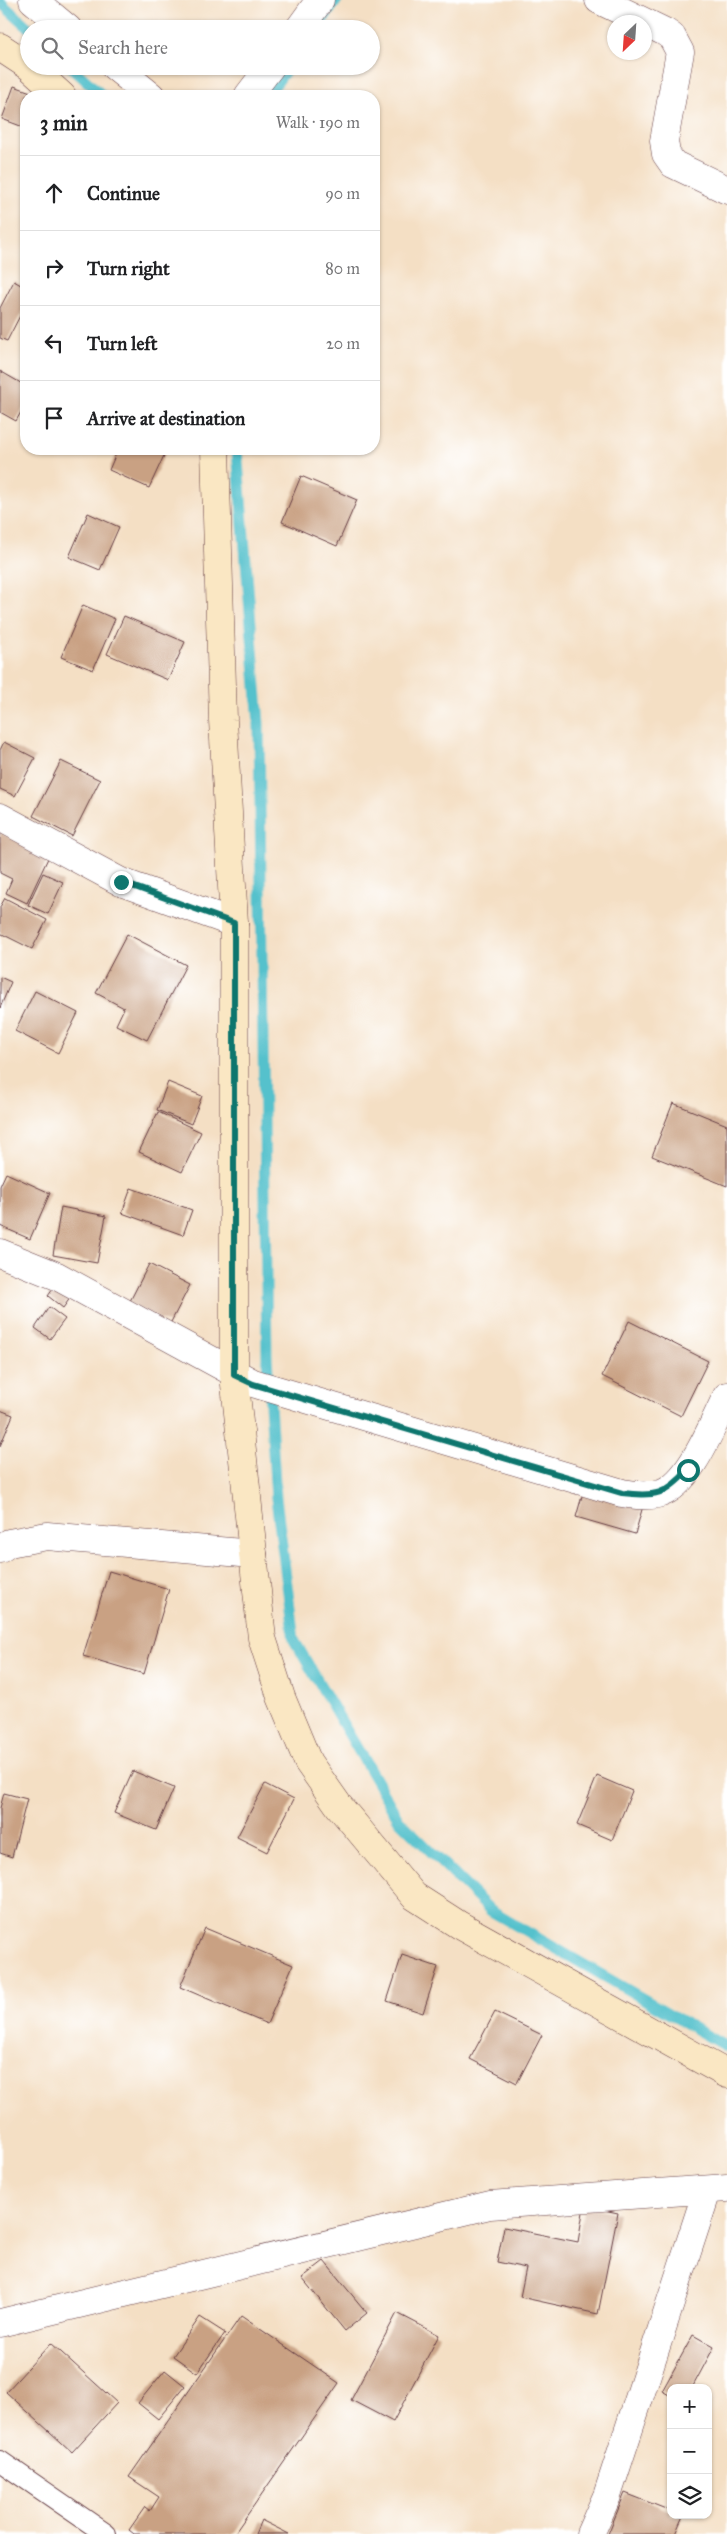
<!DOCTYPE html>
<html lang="en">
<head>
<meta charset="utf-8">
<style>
  :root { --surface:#fff; --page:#f6f6f6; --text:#202124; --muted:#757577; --line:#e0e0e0 }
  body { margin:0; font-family:"IM FELL Great Primer",serif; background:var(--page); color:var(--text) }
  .controls { position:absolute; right:15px; bottom:15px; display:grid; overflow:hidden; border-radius:10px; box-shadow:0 1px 4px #0004 }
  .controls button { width:45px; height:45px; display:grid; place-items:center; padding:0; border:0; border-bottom:1px solid var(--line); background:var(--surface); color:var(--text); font:25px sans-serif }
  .compass { position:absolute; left:607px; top:15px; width:45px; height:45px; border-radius:50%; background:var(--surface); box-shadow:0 1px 4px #0004; rotate:205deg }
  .stop { position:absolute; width:15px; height:15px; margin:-11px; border:4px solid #0f766e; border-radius:50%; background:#fff }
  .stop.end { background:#0f766e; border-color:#fff; box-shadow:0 1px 5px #0008 }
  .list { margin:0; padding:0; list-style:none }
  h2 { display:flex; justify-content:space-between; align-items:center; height:65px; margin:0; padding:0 20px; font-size:21px }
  h2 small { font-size:16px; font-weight:400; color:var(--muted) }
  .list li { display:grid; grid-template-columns:32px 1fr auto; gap:15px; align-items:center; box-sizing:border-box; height:75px; padding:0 20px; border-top:1px solid var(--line) }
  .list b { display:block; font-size:19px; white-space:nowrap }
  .list em { font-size:16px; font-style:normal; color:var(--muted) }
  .icon { flex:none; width:28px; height:28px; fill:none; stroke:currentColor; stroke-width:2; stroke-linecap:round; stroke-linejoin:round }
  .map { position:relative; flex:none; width:727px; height:2534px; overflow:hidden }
  .search { position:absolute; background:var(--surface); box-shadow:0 1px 4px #0004; left:20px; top:20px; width:360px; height:55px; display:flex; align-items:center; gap:12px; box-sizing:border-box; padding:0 18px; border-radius:28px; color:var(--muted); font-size:19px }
  .panel { position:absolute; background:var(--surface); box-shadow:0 1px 4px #0004; left:20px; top:90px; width:360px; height:365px; border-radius:20px }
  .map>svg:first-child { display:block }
</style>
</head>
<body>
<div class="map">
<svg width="727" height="2534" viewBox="0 0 727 2534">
  <rect width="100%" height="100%" fill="#fff"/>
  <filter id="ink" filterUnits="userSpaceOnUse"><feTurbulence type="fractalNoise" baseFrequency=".02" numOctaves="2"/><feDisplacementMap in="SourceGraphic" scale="10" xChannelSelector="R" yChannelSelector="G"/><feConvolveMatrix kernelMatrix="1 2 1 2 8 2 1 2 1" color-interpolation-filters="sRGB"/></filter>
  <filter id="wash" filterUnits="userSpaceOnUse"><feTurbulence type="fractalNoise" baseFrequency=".0096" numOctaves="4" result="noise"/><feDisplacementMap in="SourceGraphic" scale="20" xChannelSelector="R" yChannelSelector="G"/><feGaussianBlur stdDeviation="1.12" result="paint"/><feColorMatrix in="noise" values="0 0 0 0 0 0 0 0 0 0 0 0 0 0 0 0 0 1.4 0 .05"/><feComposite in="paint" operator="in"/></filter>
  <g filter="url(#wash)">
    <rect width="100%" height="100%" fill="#f4dfc4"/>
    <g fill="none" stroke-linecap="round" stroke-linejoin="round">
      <!-- stream -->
      <path stroke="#54c1cc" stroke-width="11" d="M0,2L30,29
        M316,29L337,0
        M70,66L103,96
        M267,96L289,66
        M237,449L259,724L267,1357L276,1498L294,1640L399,1820L491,1911L727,2047"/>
    </g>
    <g id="blocks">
      <!-- building -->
      <path fill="#c9a183" d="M14,86L42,96H26V128L2,119Z
        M14,281L26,288V304L7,341L0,338V308Z
        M0,371L26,386V403L16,421L0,412Z
        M118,449H167L149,488L109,470Z
        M301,476L357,500L337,546L282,522Z
        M88,513L119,527L100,570L69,557Z
        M83,605L115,619L93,670L61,657Z
        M124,616L185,642L168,680L107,654Z
        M4,742L35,758L15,796L0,789V750Z
        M61,761L100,780L72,836L33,816Z
        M0,833L49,856L27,903L6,893L12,879L0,873Z
        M43,873L63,882L48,914L28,905Z
        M5,898L47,920L32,949L0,933V907Z
        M127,934L186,965L147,1040L116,1025L124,1008L96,993Z
        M0,977L11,982L0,1008Z
        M35,991L78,1013L58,1053L15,1031Z
        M168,1082L202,1096L191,1124L157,1110Z
        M673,1103L727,1125V1186L652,1156Z
        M158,1112L201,1132L182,1172L139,1152Z
        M6,1173L50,1193L30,1239L0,1226V1186Z
        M131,1188L192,1210L183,1235L122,1213Z
        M61,1207L106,1216L97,1263L53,1255Z
        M149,1264L190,1285L170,1324L129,1303Z
        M62,1276L78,1287L63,1308L48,1296Z
        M49,1307L65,1319L50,1339L35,1328Z
        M629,1321L708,1361L681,1416L602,1376Z
        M0,1410L13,1415L0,1446Z
        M584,1489L643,1506L635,1534L576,1517Z
        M109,1571L169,1589L144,1674L83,1656Z
        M133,1771L174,1788L156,1830L114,1813Z
        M597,1776L632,1791L612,1840L577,1825Z
        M265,1784L294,1799L267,1852L237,1837Z
        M4,1793L27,1799L12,1857L0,1853V1808Z
        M205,1928L293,1965L267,2024L180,1987Z
        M402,1955L438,1967L423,2013L387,2001Z
        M495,2012L542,2035L517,2083L470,2059Z
        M584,2206L618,2213L598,2314L520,2297L526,2268L497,2262L504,2227L578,2242Z
        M324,2261L367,2313L345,2331L302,2278Z
        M397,2313L439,2335L393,2422L351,2400Z
        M241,2316L339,2383L234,2534H134L129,2530L145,2507L150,2511L159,2497L129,2477Z
        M200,2317L225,2333L197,2373L173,2356Z
        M693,2335L714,2347L692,2388H671V2396L662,2391Z
        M51,2343L117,2403L72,2452L6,2392Z
        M165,2370L185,2386L158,2419L138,2403Z
        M625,2493L671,2511V2515L683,2516L675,2534H608Z
        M261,2520L289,2534H255Z"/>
    </g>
  </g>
  <g filter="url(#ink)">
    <use href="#blocks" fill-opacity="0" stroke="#643c42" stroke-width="1"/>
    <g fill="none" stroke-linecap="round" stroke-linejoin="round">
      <!-- lane casing -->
      <g stroke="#643c42" stroke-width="22">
        <path id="lane" d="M0,2461L106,2534"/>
      </g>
      <!-- street casing -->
      <g stroke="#643c42" stroke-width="29">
        <path id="street" d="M33,0L68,29
          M599,0L665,32L672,37L680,52L664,141L666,154L673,164L727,190
          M299,29L320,0
          M114,66L151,96
          M248,96L271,66
          M0,817L121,882L234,923
          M0,1253L57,1276L253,1383L622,1493C634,1495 648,1497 661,1493C691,1483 713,1423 727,1396
          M0,1549L9,1543L47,1536L253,1554
          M0,2323L490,2205L727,2188
          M590,2534L607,2496L707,2191L712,2189"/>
      </g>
      <!-- secondary casing -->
      <g stroke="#643c42" stroke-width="29">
        <path id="secondary" d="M0,47L29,66
          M29,66L62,96
          M215,449L223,720L234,923V1375L262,1638L281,1697L308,1762L339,1806L414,1896L459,1925L727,2074"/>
      </g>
      <!-- lane -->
      <use href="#lane" stroke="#fff" stroke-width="20"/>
      <!-- street -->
      <use href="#street" stroke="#fff" stroke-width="28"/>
      <!-- secondary -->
      <use href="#secondary" stroke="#fae7c3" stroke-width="28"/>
    </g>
  </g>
  <g fill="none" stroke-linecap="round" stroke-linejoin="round" filter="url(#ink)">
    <!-- route -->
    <path stroke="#0f766e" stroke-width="6" d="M121,882L234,923V1375L253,1384L622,1493C655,1497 666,1495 688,1470"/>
  </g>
</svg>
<div class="controls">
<button>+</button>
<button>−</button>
<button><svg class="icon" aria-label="layers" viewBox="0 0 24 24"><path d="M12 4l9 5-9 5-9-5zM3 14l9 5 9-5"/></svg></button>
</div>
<svg class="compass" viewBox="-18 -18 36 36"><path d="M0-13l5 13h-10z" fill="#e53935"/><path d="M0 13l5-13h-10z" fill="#757577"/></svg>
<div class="stop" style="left:688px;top:1470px"></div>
<div class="stop end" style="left:121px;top:882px"></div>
<div class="search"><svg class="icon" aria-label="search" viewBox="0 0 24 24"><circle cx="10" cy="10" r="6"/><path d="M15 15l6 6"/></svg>Search here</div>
<section class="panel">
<h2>3 min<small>Walk · 190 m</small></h2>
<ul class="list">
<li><svg class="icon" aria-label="ahead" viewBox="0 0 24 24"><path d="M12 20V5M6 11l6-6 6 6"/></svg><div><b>Continue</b></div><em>90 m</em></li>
<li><svg class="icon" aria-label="right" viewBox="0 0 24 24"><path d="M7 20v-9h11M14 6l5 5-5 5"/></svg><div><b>Turn right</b></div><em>80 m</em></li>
<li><svg class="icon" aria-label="left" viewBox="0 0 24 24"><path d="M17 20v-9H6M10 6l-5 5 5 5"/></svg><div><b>Turn left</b></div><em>20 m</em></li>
<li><svg class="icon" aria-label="arrive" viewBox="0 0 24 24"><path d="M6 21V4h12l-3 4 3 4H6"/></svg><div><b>Arrive at destination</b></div></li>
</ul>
</section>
</div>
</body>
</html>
